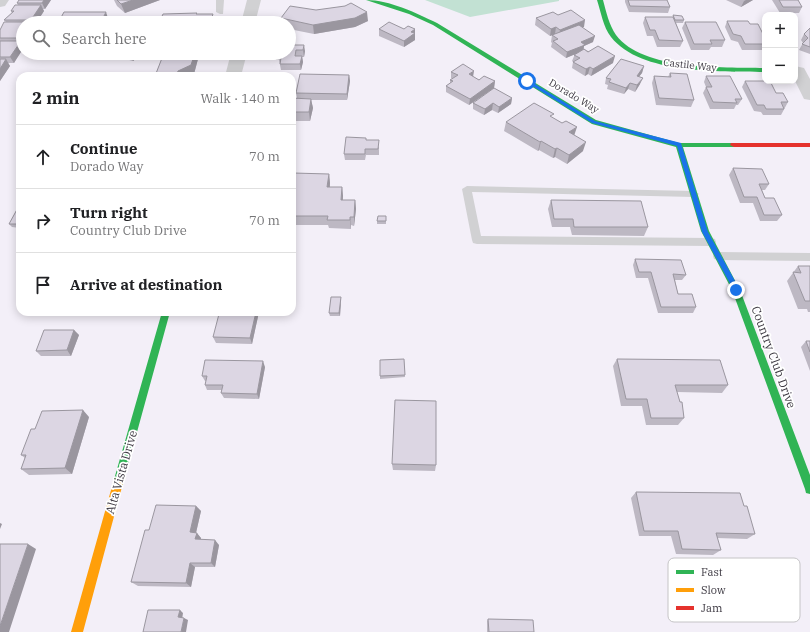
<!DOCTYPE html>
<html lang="en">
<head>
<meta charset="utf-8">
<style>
  :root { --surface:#fff; --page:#f2f2f2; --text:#202124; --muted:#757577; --line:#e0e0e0 }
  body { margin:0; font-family:"IBM Plex Serif",serif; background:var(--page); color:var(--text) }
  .controls { position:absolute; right:12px; top:12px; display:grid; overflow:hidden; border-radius:8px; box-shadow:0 2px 10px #0003 }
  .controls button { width:36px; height:36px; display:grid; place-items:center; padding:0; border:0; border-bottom:1px solid var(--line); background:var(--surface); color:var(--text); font:20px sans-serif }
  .stop { position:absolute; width:12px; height:12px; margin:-9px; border:3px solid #1a73e8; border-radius:50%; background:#fff }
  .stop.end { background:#1a73e8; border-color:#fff; box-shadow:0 1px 4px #0008 }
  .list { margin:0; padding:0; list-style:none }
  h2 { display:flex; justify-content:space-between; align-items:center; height:52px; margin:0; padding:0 16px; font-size:17px }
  h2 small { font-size:13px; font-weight:400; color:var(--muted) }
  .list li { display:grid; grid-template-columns:26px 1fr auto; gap:12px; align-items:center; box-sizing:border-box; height:64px; padding:0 16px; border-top:1px solid var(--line) }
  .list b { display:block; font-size:15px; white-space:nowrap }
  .list p { margin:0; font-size:13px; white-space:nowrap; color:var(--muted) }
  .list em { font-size:13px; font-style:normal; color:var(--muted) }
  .icon { flex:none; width:22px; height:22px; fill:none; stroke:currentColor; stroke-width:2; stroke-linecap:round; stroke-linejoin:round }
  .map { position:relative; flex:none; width:810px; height:632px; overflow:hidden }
  .search { position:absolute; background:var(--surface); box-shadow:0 2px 10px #0003; left:16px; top:16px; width:280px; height:44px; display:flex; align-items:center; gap:10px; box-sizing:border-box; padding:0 14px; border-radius:22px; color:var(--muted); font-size:15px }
  .panel { position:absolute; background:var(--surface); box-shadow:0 2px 10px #0003; left:16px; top:72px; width:280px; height:244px; border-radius:12px }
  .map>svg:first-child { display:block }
</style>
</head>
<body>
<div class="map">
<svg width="810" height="632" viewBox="0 0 810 632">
  <rect width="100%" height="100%" fill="#f3eff8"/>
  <!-- green -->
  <path fill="#c2e1d3" d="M425,0H559V1L470,17Z"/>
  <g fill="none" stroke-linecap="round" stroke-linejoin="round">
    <!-- lane -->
    <path fill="#d1d1d3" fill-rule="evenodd" d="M216,0H224L223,14H220L216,12Z
      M119,16H125L132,23H124L118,18Z
      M467,186L694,191L699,194L694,197L472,192L481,236L711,238L715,239L716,242L715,245L711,246L477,244L473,243L472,240L462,189Z
      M718,252L810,253V261L718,260L714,259L713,256L714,253Z"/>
    <!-- street -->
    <path fill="#d1d1d3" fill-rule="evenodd" d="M0,0H9L5,6L0,7Z
      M247,0H261L255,23H241Z
      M231,53H247L241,76H225Z
      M795,66L804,68L810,79V100L804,99L795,81Z"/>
    <!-- fast -->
    <path fill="#30b455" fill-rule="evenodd" d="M366,0C390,0 416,13 437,23L596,120L679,143H737L738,145L734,147H683L709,231L740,290L810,475V494L806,493L805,489L732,290L701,231L676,147L592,124L433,25L409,14Z
      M597,0H603C606,11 609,25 616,35C643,71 724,67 765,68V72C721,71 641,75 611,37C603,27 601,12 597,0Z
      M162,312H170L123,483L122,487L118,488L114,487L113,483Z"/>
    <!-- slow -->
    <path fill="#ff9f0a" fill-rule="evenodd" d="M118,478L122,479L123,483L83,632H71L113,483L114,479Z"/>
    <!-- jam -->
    <path fill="#e5322d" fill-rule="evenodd" d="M731,143H810V147H734L730,145Z"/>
  </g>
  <!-- wall -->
  <path fill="#bdb8c3" d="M51,0L45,9H43L44,11L37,22H40L41,23H23V44H22L23,45L14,63H8L10,66L0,81V30L6,22L4,20L12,13L11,11L18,5L17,3Z
    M114,0H160L125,13L117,6Z
    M625,0H667L670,7L668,13L629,12L625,2Z
    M726,0H753L741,7Z
    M772,0H798L802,7L799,13H780Z
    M316,10L368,21L355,27L314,34L289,29V23H281V18Z
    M64,12L108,18L106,23H58Z
    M197,14L217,18L218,23H159Z
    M558,15L584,27H582L593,42L584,46V49L613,63L591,76L588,74L585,76L572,68L573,62L572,61L575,54L566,58L551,47L552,43L551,42L552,35L555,34L550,36L535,25L536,18Z
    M673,15L684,20L683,23H676L683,41L680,47H657L653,36H647L643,23L645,17H673Z
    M727,21L750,24L763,35V27L765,24V50H742L738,42L731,40L725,27Z
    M685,22L725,40L722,47H711L709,50H691L682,28Z
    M810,28V54L799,50L803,43L801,40L804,34Z
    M379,29H415V40L404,47L379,36Z
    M289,45L305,51L304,57H302L303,62L301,70H281L279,60H276V57H274L273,53H289Z
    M112,53H133L137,54L138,57L133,61L114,56Z
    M164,53H207L205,59H198L194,74L189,76H155Z
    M644,66L642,73L639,76L640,84L635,92L628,89L624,94L607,89L608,85L605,84L606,78Z
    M451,72L473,77L479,80L495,81L494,88L469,105L446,92V86L450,83V80L452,79L451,78Z
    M670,73L694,100L691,107L656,105L652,83L654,76L668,77Z
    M349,75L350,81L347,100H311L313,108L310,121H292V98H297L296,93Z
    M706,76L742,99L738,105H736L734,109H710L703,93L706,87L704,82Z
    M745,81L776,93L788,102L781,115H763L761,112L754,111L742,87Z
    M512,98L511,104L498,113L492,110L484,115L473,109V103Z
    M553,118L574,135L583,151L567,164L555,157L553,158L539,150L538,151L504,131L506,122Z
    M366,140L379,147V155H366L365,160H345L344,154Z
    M733,168L769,184L765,190H762L765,198L782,215L777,221H760L753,203H740L729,175Z
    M329,174L330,183V187H342L343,196V200H355L356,209L354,226L351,225V229L329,228L328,225H292V180Z
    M551,200L648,227L644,236L572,235L570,227H552L548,209Z
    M20,204V228L12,227L9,224Z
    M386,216V224H377V221Z
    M635,259L686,275L682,280H675L678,294L696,307L693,313H658L648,278H636L633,265Z
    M798,266H810V312H808L807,309H798L787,281Z
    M341,297V300L340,316H330L329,313Z
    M75,312H102L101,313H76Z
    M234,312H259L252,344L216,343L213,337L233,315Z
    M74,330L79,335L71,356H41L36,351Z
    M806,341H810V371L801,347Z
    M404,359L405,377L380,379V360Z
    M617,359L728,385L722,393L677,392L684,418L678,425H646L642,406H621L613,366Z
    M265,367L259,399L224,398L221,393L222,390H207L205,385L206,381H205L202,376Z
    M89,417L72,474L29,475L21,469L25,458L21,455L35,429Z
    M392,464L436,465L435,471L393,470Z
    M636,492L744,506L755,534L747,539L717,538L721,550L713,555L676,554L671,536H639L631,498Z
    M196,506L201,511L196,533L201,538V539L219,545L215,567H195L191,587L138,586L131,582L149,530Z
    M488,619L534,632H487V621Z"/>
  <!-- shaded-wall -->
  <path fill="#9a969f" d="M44,0H51L45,9L42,3Z
    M133,0H160L125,13L121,4Z
    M746,0H753L741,7L744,1Z
    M41,5L44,11L36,23H33L31,20Z
    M106,12L108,18L106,23H105L103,18Z
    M367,12L368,21L355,27L314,34L313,25Z
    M94,18L96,23H94L93,21Z
    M217,18L218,23H216V22Z
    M585,20L584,27L559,36L560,30Z
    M556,27L555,34L550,36L551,29Z
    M415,29V40L404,47V41L411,32Z
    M23,33V43L20,38Z
    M595,36L593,42L584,46L583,51L566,58L567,52L581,42Z
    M21,41L23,45V49L14,63L10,57Z
    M304,45L305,51L304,57L303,50Z
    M195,53H197L198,59L194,74L189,76H176L178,71Z
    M203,53H207L205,59Z
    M137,54L138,57L133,61L132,58Z
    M302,56L303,62L301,70L300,64Z
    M615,56L613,63L591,76L593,69Z
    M6,59L10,66L0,81V69Z
    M644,66L642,73L635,82L637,76Z
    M590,67L588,74L585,76L586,69Z
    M474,71L473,77L469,74Z
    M349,75L350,81L347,100V94Z
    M643,78L640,84L635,92L637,85Z
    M495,81L494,88L469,105L470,99Z
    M630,83L628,89L624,94L626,88Z
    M512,98L511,104L498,113L499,107Z
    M311,99L313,108L310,121L309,112Z
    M493,103L492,110L484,115L485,109Z
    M577,127L574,136L569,132Z
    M541,141L539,150L538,151L540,142Z
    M586,142L583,151L567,164L569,155Z
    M557,148L555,157L553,158L555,149Z
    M329,174L330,183L329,196L327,187Z
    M342,187L343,196L342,209L341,200Z
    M355,200L356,209L354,226V217Z
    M350,217L351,225V229L350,220Z
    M341,297V300L340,316L339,313Z
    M256,312H259L252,344L250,338Z
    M74,330L79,335L71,356L67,350Z
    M263,361L265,367L259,399L257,394Z
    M83,410L89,417L72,474L65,468Z
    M196,506L201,511L195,537L190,532Z
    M0,523L2,524L0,529Z
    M197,533L201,538L200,544L195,539Z
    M215,540L219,545L215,567L211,563Z
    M28,544L36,549L9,632H0V626Z
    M190,563L195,567L191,587L186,583Z
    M180,610L183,613L182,620L178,617Z
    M184,618L188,620L186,632H181Z"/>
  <!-- building -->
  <path fill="#dcd6e3" stroke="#9a969f" d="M19,0H44L42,3H17Z
    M117,0H133L121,4Z
    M628,0H667L670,7L630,6Z
    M779,0H798L802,7H783Z
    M351,3L367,12L355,18L313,25L281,18L290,6L316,10L345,6Z
    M15,5H41L31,20H4L14,11H11Z
    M571,10L585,20L560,30L556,27L551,29L536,18L553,12L558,15Z
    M64,12H106L103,18H94L93,21H91L89,23H58Z
    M197,13L196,14H213L212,17L217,18L216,22H211L210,23H159L163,14Z
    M673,15L682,16L684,20H675Z
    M645,17H673L683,41L659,40L655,30H650Z
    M727,21H748L750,24H758L765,38V44H745L741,36L733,34Z
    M4,22H40V23H23V33L20,38H0V30Z
    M389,22L404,29L408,26L415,29L411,32L415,33L404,41L379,29Z
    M685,22H716L725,40H710L712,44H694Z
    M579,25L595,36L581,42L585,45L567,52L553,41L558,39L552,35Z
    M795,26L797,45H795Z
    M810,28V47L802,44L808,38L804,34Z
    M0,41H21L10,57H0Z
    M289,45H304L303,50H296L295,56H302L300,64H280L281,58H278L279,54H275V53H289Z
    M598,46L615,56L593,69L590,67L586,69L573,62L580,58L574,55L584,49L588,52Z
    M114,53H133L137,54L132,58Z
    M164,53H195L191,65L178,71L176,76H155Z
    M0,59H6L0,69Z
    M621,59L644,66L637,76L643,78L637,85L630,83L626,88L609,82L611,79L606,78Z
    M463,64L474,71L469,74L479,80L484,76L495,81L470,99L446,86L453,81L450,80L458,75L451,72Z
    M670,73L687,74L694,100L659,98L654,76L671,77Z
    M300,74L349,75L347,94L296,93Z
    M706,76H730L742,99H735L737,103L713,102L706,87H712Z
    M745,81H770L776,93H783L788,102H781L784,109H766L764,105H757Z
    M494,88L512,98L499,107L493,103L485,109L473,103Z
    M292,98L311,99L309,112H292Z
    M534,103L554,114L550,116L562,123L566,121L577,127L569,132L586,142L569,155L557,148L555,149L541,141L540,142L506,122Z
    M346,137L366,138V140H379L378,149H365V154H344Z
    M733,168L762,169L769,184H759L765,198H774L782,215H764L757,197H744Z
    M293,173L329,174L327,187H342L341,200H355L354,217H350V220H327L328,216H292V180Z
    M551,200L641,201L648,227H574L573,219H554Z
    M20,204V224H9Z
    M378,216H386V221H377Z
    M635,259L681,260L686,275L673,274L678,294H692L696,307H661L651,272H639Z
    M798,266H810V301H805L793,272L801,273Z
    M331,297H341L339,313H329Z
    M234,312H256L250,338L213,337L219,314L233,315Z
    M44,330H74L67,350L36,351Z
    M806,341H810V352Z
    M404,359L405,375L380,376V360Z
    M617,359L720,360L728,385H675L680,402H682L684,418H651L647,399H626Z
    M205,360L263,361L257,394L221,393L223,385H205L207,376H202Z
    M395,400L436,401V465L392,464Z
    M83,410L65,468L21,469L26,455H21L31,429H35L42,411Z
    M636,492L740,493L744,506H747L755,534L716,533L721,550L682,549L678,531H644Z
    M156,505L196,506L190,532L197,533L195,539L215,540L211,563H190L186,583L131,582L145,530H149Z
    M0,544H28L0,626Z
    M148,610H180L178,617L184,618L181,632H143Z
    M488,619L533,620L534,632H489Z"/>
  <!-- route -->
  <path fill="#1a73e8" d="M527,79L595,121L681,143L708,232L740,290L739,291H734L702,232L677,146L592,123L526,82Z"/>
  <g text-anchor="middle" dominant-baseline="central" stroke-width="3.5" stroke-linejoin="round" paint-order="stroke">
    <!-- far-street labels -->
    <g font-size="10" fill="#3d3942" stroke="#fff">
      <text transform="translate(690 65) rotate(6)">Castile Way</text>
      <text transform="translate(574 96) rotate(31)">Dorado Way</text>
    </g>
    <!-- street labels -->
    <g font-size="12" fill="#3d3942" stroke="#fff">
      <text transform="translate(774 357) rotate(70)">Country Club Drive</text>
      <text transform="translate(121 472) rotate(-74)">Alta Vista Drive</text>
    </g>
  </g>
  <!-- legend -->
  <rect x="668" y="558" width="132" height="64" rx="6" fill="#fff" stroke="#c5c4c6" stroke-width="1"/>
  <rect x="676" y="570" width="18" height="4" fill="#30b455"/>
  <rect x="676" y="588" width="18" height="4" fill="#ff9f0a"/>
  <rect x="676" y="606" width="18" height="4" fill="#e5322d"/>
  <g font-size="11" fill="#3d3942">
    <text x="701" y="576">Fast</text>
    <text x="701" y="594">Slow</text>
    <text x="701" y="612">Jam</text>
  </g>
</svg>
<div class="controls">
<button>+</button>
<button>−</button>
</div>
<div class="stop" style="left:527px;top:81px"></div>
<div class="stop end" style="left:736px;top:290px"></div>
<div class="search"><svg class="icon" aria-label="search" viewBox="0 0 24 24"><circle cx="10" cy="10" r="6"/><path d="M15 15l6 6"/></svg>Search here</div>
<section class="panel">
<h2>2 min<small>Walk · 140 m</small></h2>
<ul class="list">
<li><svg class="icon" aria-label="ahead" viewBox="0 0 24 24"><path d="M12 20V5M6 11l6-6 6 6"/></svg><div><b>Continue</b><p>Dorado Way</p></div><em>70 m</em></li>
<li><svg class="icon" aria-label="right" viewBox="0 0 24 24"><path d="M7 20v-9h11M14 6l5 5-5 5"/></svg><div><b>Turn right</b><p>Country Club Drive</p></div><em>70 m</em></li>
<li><svg class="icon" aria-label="arrive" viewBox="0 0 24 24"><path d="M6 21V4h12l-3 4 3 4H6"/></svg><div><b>Arrive at destination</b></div></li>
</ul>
</section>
</div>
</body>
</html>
